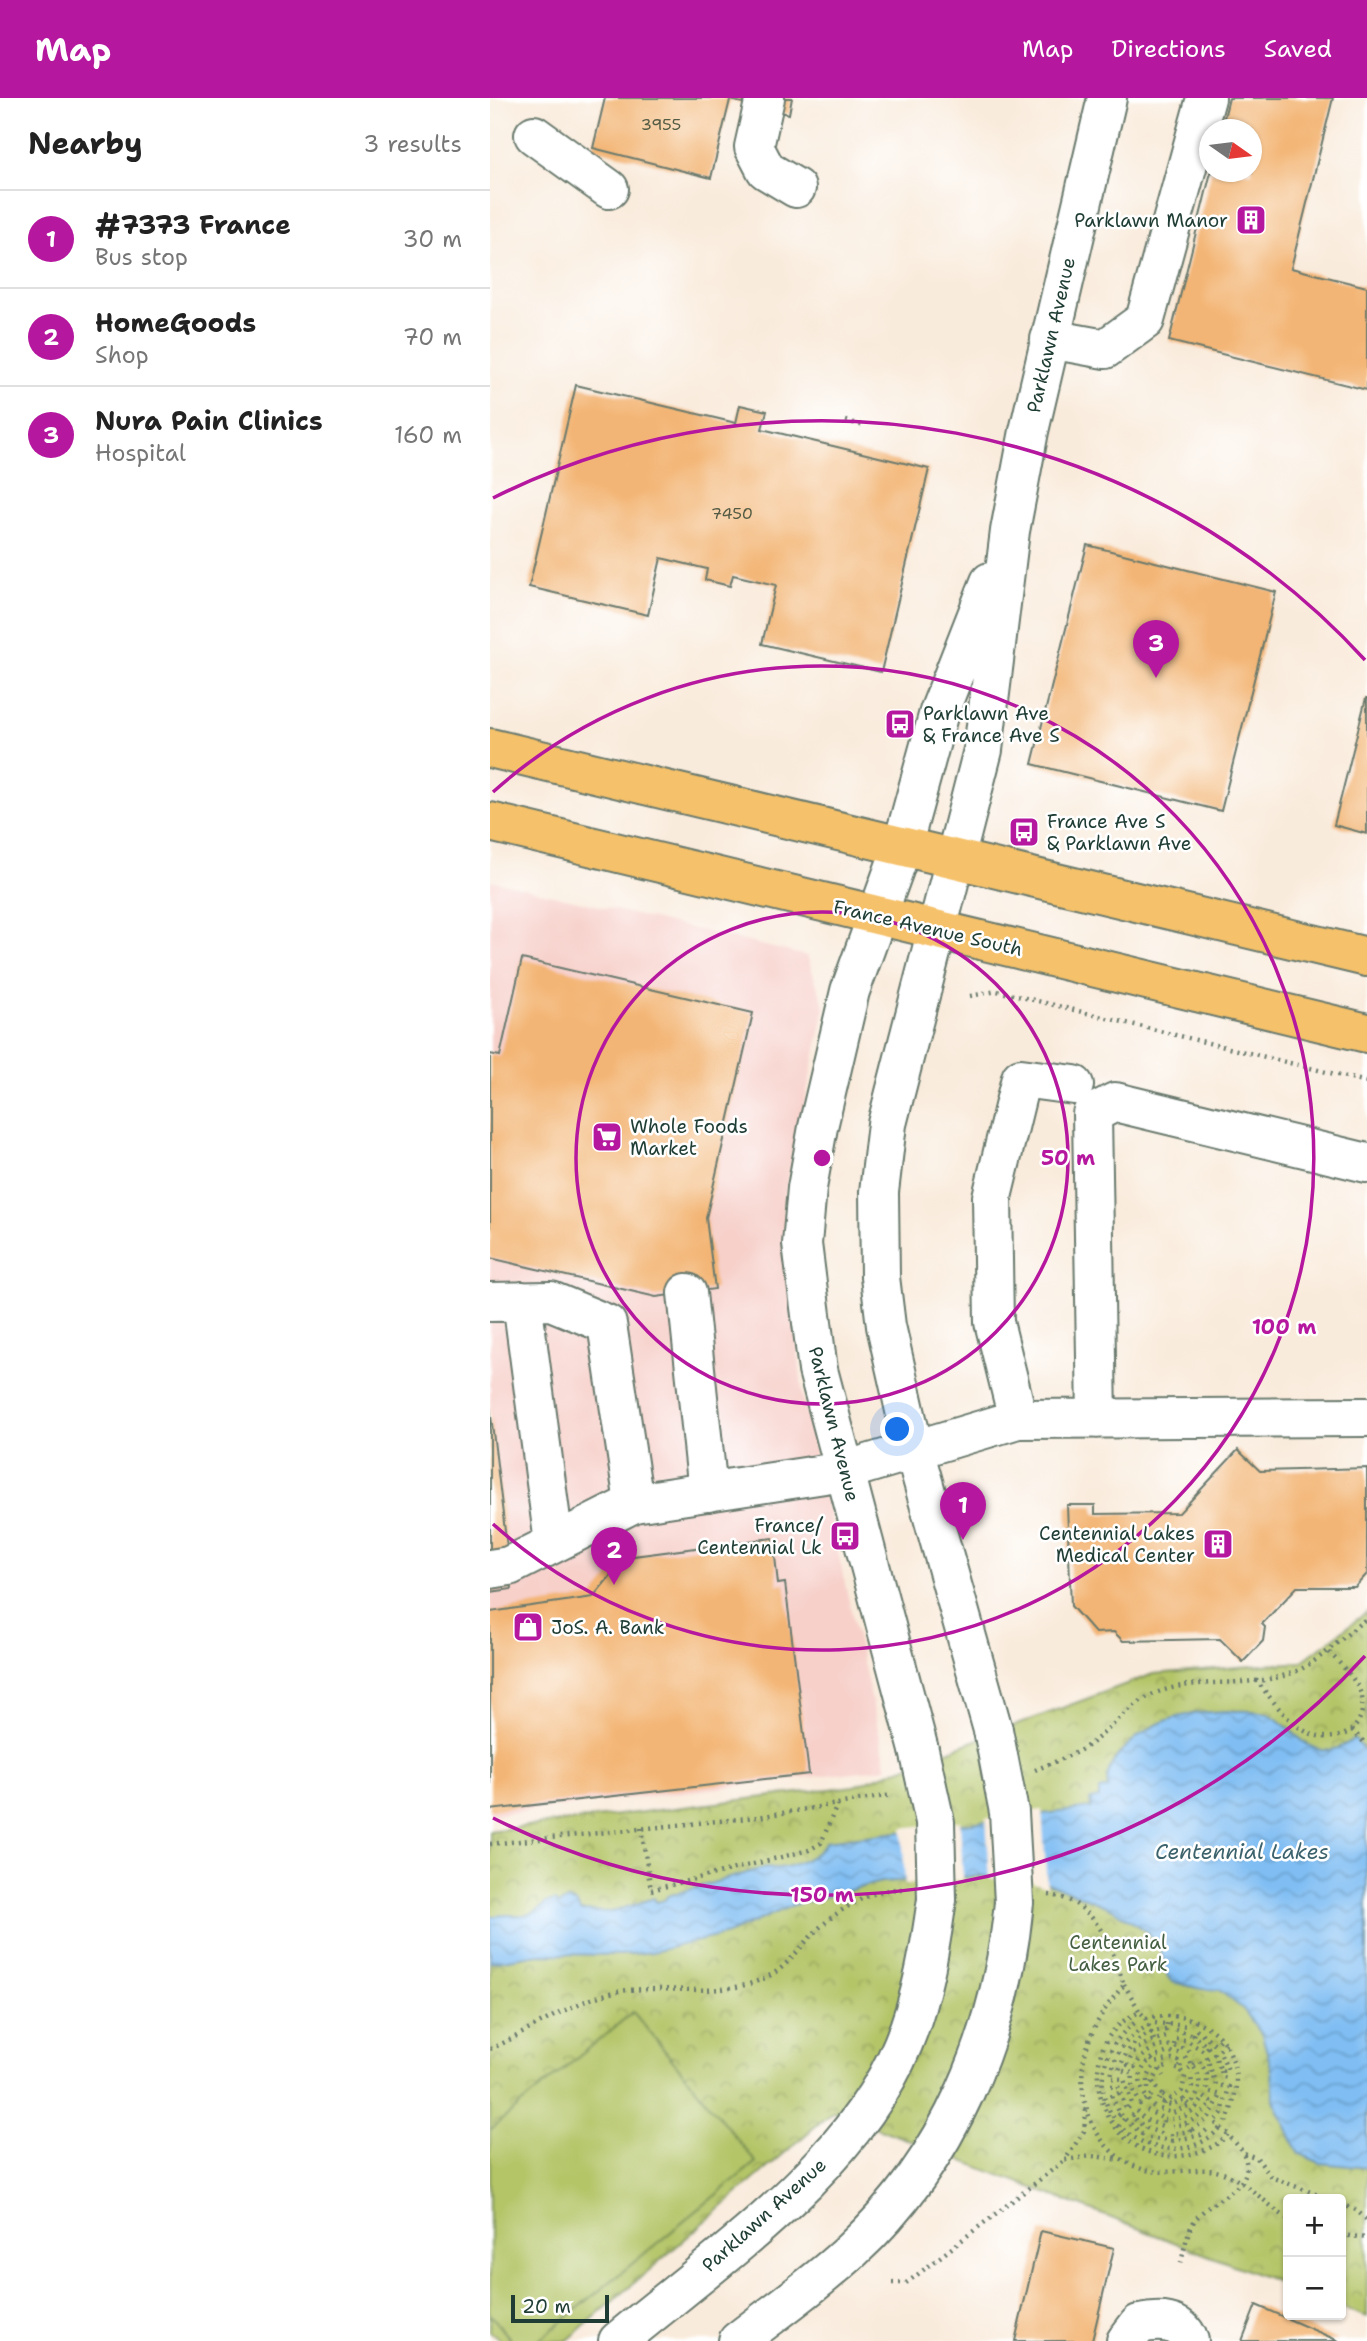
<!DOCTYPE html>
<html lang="en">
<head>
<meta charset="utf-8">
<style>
  :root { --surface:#fff; --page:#f2f2f2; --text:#222; --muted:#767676; --line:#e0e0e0; --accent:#b5179e }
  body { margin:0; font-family:"Shantell Sans",sans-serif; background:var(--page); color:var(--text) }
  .controls { position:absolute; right:21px; bottom:21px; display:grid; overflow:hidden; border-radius:7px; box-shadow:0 2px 5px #0004 }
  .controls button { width:63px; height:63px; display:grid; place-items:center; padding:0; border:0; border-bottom:2px solid var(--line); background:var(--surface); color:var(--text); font:35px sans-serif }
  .compass { position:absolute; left:709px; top:21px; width:63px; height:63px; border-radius:50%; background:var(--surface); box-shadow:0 2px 5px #0004; rotate:104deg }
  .scale { position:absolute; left:21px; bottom:18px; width:98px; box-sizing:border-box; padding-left:7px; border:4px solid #1f3d34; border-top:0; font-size:19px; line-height:24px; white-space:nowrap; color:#1f3d34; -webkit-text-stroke:5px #fff; paint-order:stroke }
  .you { position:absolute; left:408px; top:1332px; width:24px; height:24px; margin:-18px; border:5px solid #fff; border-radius:50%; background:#1a73e8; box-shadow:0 0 0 10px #1a73e833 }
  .badge { display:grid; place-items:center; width:46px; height:46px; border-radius:50%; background:var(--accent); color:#fff; font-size:23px; font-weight:700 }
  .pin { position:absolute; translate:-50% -58px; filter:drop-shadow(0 2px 4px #0008) }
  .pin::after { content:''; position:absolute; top:37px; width:24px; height:21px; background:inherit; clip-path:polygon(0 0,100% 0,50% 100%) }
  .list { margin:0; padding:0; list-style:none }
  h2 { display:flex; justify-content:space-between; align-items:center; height:91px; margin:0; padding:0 28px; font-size:30px }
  h2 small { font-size:23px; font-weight:400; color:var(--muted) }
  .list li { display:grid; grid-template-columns:46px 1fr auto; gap:21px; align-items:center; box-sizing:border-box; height:98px; padding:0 28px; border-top:2px solid var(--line) }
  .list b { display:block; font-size:26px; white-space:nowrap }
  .list p { margin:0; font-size:23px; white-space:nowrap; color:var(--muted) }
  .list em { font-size:23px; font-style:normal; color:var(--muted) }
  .map { position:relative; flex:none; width:877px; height:2243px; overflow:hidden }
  header { display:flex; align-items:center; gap:42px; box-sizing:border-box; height:98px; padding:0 35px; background:var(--accent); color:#fff }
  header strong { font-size:33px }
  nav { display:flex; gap:38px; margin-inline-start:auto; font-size:24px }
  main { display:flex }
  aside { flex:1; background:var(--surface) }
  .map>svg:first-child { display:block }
</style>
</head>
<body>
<header>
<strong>Map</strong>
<nav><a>Map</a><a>Directions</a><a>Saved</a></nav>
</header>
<main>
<aside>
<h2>Nearby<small>3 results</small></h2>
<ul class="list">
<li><span class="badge">1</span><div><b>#7373 France</b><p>Bus stop</p></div><em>30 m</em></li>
<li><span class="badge">2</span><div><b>HomeGoods</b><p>Shop</p></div><em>70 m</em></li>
<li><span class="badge">3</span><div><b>Nura Pain Clinics</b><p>Hospital</p></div><em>160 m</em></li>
</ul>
</aside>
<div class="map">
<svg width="877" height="2243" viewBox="0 0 877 2243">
  <defs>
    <pattern id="park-crowns" width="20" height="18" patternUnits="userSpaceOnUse" patternTransform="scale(1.75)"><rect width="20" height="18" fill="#b4c568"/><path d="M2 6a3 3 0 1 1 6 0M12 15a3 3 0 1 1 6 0" fill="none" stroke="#92a156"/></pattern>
    <pattern id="water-waves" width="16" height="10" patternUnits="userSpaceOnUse" patternTransform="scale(1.75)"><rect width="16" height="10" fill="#7fbdf3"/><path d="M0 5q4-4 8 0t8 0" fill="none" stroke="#679bc6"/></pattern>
  </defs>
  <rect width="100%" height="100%" fill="#fff"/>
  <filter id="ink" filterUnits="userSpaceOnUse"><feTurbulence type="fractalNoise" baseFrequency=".0143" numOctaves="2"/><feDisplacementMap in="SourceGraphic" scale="14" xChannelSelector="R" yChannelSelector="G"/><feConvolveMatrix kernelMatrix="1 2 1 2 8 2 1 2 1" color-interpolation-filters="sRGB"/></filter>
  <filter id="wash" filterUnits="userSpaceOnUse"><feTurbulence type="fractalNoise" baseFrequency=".00686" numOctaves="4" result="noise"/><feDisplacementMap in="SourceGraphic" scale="28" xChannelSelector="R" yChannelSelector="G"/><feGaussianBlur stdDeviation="1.57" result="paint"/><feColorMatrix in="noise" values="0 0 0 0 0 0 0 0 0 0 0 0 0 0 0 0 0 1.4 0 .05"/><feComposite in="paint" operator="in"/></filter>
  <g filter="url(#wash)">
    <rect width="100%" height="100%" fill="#f9ebdb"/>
    <!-- built -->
    <path fill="#f7d0ca" d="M0,782L317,858L335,910L293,1105L313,1301L397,1670L0,1717Z"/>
    <!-- park -->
    <path fill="url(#park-crowns)" stroke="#6a814e" stroke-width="2" d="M877,1514V2219L851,2209V2101H798V2188L343,2013L77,2243H11L0,2234V1733L364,1688L663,1576L811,1564Z"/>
    <!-- pitch -->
    <path fill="#b4c568" stroke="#6a814e" stroke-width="2" d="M143,1914L266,2064L48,2243H22L0,2216V2032Z"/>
    <!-- water -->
    <path fill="url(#water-waves)" stroke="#4f7d94" stroke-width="2" d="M736,1613C750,1613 773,1611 784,1619C813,1639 825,1669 864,1641L877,1654V2070L830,2065L808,2055L784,2002L782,1972L772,1937L753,1911L729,1892L711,1891L683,1884L677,1878L670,1850L657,1834L621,1810L555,1784L493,1778L391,1784L303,1807L238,1836L162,1854L131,1857L49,1856L0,1864V1819C19,1812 39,1826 56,1805L65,1803L68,1807L78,1802L87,1806L90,1813L122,1814L164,1800L166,1804L175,1802L177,1798L277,1769C294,1774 329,1759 336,1743L601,1710L600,1702L609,1700V1692L618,1690C615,1676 621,1666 630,1655C662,1621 690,1615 736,1613Z"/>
    <!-- pier -->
    <path fill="#f9ebdb" d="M552,1712L557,1789L537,1783L500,1781L496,1720Z
      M470,1723L473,1782L415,1786L412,1730Z"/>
    <g id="blocks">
      <!-- building -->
      <path fill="#f3b575" d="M115,0H302L299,16L240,2L221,80L103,50Z
        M739,0H843L801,170L877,189V292L679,243L721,74H762V32H731Z
        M86,287L246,325L250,307L277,313L272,331L439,371L391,574L272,546L286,487L243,477L240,488L215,482L217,471L171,460L158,517L39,489Z
        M597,447L786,494L731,713L542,666Z
        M876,600H877V736L844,727Z
        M32,861L263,915L216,1120L225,1191L166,1199L0,1160V956L10,958Z
        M0,1309L22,1491L0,1494Z
        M748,1352L770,1373L877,1370V1476L865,1489H807L772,1526L775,1529L773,1543L753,1564L730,1541L633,1543L624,1534L605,1535L581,1508L577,1407H605V1416L689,1415Z
        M283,1440L288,1486L295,1485L319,1676L0,1712V1514L103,1499L136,1459Z
        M551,2133L624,2150L602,2243H525Z
        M766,2207L849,2243H752Z"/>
    </g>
  </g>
  <g filter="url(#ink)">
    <use href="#blocks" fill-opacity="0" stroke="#6b7a6e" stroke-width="2"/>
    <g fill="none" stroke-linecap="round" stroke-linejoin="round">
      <!-- minor casing -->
      <g stroke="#6b7a6e" stroke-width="42">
        <path id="minor" d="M275,0L264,49L276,72L306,90
          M44,37L119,91
          M560,241L615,251L655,222L716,0
          M197,1195L218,1394
          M32,1203L64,1445
          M0,1204L61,1203L117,1226L144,1405L354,1373L528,1321L877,1319
          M528,1321L504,1224L502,1099L531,980L584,987
          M607,1321L602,1016L625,1004L877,1065
          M0,1471L19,1468L144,1405
          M503,1632L424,1352L396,1228L390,1179L389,1094L397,1026L493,652L520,433L539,333L617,0
          M429,1652L328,1272L312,1146L317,1090L328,1029L360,893L412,749L449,614L500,484
          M128,2243C226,2161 364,2068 413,1946C432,1900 440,1851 447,1801
          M248,2243C286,2213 326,2186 361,2153C460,2062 512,1935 524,1804
          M636,2243L649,2226C668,2222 691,2221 699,2243"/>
      </g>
      <!-- major casing -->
      <g stroke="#6b7a6e" stroke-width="42">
        <path id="major" d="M0,650L877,859
          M0,724L877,935"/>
      </g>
      <!-- path -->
      <path stroke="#6b7a6e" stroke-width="4.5" stroke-dasharray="2 5" stroke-linecap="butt" d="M356,323L375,328
        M480,898L507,893L877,984
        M766,1582C779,1598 794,1619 810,1630C838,1649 877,1639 872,1599C867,1581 849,1565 837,1552
        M862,1632L877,1647
        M545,1672C561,1665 579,1659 594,1650C620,1634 638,1606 666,1595C709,1578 756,1591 799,1576C827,1567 853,1538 877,1520
        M151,1730L161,1792L319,1752L331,1745L347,1707
        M0,1746L268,1719L402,1697
        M559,1797C605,1802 622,1849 634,1887C599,1926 580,1972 601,2023C611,2045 625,2061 649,2070C677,2080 708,2066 733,2075C757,2084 777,2107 798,2121
        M634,1886L650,1914
        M656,1920C725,1907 766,1961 736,2024
        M665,1925L698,1928
        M685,1932L703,1937
        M676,1939C660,1943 643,1948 638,1967L645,1969C658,1945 682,1942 704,1956
        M664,1942L656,1920L650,1914C572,1945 611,2072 696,2057C712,2054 727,2049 738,2036C742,2042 748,2047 752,2053C772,2090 721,2099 705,2122C696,2135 694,2154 690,2169
        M736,1946L729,1952L738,1972L731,1973L724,1956L717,1960L726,1987L739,1989L732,2015L724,2024L738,2036
        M684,1947L685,1941L696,1942L714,1953L718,1949L703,1937L706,1931L725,1946L731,1940
        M0,1951C42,1933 85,1900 131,1893C179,1886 233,1902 279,1878C298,1868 310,1849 325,1834C346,1813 383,1789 414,1791
        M695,1959C711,1973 715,1990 700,2007L694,2002L702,1989L701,1976
        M661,1961L678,1954L689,1955
        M670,1971L674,1978
        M698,1971L709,1963L717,1976V1993L731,1997L718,2021L700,2033
        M731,1973L733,1979L739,1980
        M621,1988H628L636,2012L642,2006L634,1981L621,1980C625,1952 635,1941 659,1927
        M658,1991V1979L665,1965
        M629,1995L622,1998L629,2016L652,2036L656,2030L641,2018L646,2013L656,2022L673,2028L674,2021L655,2011
        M662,1997L650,2006L642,1989L643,1975L629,1972C637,1949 651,1934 676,1932L677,1925
        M672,1997L663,1984L670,1971L677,1969
        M681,2001L672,1997L668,2003L681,2007L694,2002
        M674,2006L692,1993L695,1978L690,1972
        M664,2009C650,1993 643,1977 661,1961L665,1965L682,1961L691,1964L690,1972L684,1970
        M670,2011L683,2015L700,2007
        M596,2012L594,2033L575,2062L602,2058L632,2062
        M629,2016L624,2020C601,1988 615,1945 646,1924
        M634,2021L629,2028C658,2055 701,2061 730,2030
        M674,2021C693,2022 704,2016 714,1999L722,2005C710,2019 700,2026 682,2028
        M656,2030L673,2036
        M659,2040L682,2043L681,2036L700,2033L697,2026
        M682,2043L711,2037L719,2030
        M754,2055L767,2060L781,2079L839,2101
        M851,2106L866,2112L877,2122
        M851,2137L877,2140
        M402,2185H416L423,2180L575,2062"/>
      <!-- minor -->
      <use href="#minor" stroke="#fff" stroke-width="38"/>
      <!-- major -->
      <use href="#major" stroke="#f5c16b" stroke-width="38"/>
      <!-- minor-bridge casing -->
      <g stroke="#6b7a6e" stroke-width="42" stroke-linecap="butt">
        <path id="minor-bridge" d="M503,1632L519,1714L524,1804
          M429,1652L445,1724L447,1801"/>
      </g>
      <!-- minor-bridge -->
      <use href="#minor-bridge" stroke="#fff" stroke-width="38"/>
    </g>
  </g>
  <!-- distance rings -->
  <g fill="none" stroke="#b5179e" stroke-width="3.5">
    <circle cx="332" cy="1060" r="246"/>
    <path d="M3 694A492 492 0 1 1 3 1426"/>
    <path d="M875 1558A737 737 0 0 1 3 1720M3 400A737 737 0 0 1 875 562"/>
  </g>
  <!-- icons -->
  <defs>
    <g id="building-square" transform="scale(1.575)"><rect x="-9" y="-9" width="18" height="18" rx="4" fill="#b5179e" stroke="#fff"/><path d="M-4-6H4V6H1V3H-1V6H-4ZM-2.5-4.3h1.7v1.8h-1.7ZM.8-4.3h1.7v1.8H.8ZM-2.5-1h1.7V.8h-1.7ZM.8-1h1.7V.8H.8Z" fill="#fff"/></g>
    <g id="bus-square" transform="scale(1.575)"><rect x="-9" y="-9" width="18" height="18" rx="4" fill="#b5179e" stroke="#fff"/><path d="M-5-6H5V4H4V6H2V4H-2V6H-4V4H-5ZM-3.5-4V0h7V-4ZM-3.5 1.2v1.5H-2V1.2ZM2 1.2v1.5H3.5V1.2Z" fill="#fff"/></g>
    <g id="supermarket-square" transform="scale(1.575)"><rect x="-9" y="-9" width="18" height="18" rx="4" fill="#b5179e" stroke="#fff"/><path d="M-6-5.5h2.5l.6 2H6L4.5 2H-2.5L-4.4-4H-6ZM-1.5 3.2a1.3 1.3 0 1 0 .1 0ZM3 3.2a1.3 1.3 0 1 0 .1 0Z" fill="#fff"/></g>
    <g id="shop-square" transform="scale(1.575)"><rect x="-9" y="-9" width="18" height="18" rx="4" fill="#b5179e" stroke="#fff"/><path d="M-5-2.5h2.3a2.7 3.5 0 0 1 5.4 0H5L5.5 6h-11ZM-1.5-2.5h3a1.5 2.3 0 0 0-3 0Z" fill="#fff"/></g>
  </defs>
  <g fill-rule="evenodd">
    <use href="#building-square" x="761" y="122"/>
    <use href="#bus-square" x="410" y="626"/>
    <use href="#bus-square" x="534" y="734"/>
    <use href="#supermarket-square" x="117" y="1039"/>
    <use href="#bus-square" x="355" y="1438"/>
    <use href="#building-square" x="728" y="1446"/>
    <use href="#shop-square" x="38" y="1529"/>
  </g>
  <g text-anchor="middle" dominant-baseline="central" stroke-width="5" stroke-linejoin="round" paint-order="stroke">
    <!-- number labels -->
    <g font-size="16" fill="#545b44">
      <text x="171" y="26">3955</text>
      <text x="242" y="415">7450</text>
    </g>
    <!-- poi labels -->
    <g font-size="19" fill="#1f3d34" stroke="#fff" text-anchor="start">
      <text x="738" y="122" text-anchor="end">Parklawn Manor</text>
      <text x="433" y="615">Parklawn Ave<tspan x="433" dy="22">&amp; France Ave S</tspan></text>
      <text x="557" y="723">France Ave S<tspan x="557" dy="22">&amp; Parklawn Ave</tspan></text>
      <text x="140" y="1028">Whole Foods<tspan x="140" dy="22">Market</tspan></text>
      <text x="332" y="1427" text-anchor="end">France/<tspan x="332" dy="22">Centennial Lk</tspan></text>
      <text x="705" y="1435" text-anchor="end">Centennial Lakes<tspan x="705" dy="22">Medical Center</tspan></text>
      <text x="61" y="1529">JoS. A. Bank</text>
    </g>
    <!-- street labels -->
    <g font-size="19" fill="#1f3d34" stroke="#fff">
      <text transform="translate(561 237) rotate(-77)">Parklawn Avenue</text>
      <text transform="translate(438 830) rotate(13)">France Avenue South</text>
      <text transform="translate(344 1326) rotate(76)">Parklawn Avenue</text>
      <text transform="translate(274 2117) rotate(-42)">Parklawn Avenue</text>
    </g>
    <!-- park labels -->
    <g font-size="19" fill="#445f41" stroke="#fff">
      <text x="628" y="1844">Centennial<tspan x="628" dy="22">Lakes Park</tspan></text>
    </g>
    <!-- water labels -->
    <g font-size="21" font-style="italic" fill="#3c636d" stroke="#fff">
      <text x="752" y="1754">Centennial Lakes</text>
    </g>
  </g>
  <circle cx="332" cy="1060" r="10" fill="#b5179e" stroke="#fff" stroke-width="3.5"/>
  <g font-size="21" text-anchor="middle" font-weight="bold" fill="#b5179e" stroke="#fff" stroke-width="5" stroke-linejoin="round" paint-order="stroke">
    <text x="578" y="1067">50 m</text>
    <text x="794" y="1236">100 m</text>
    <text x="332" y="1804">150 m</text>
  </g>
</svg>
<div class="controls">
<button>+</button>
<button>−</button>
</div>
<svg class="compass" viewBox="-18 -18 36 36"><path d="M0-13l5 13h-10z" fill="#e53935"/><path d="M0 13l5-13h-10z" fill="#767676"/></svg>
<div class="scale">20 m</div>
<div class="you"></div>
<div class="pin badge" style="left:473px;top:1442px">1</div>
<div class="pin badge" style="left:124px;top:1487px">2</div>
<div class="pin badge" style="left:666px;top:580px">3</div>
</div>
</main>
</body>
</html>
